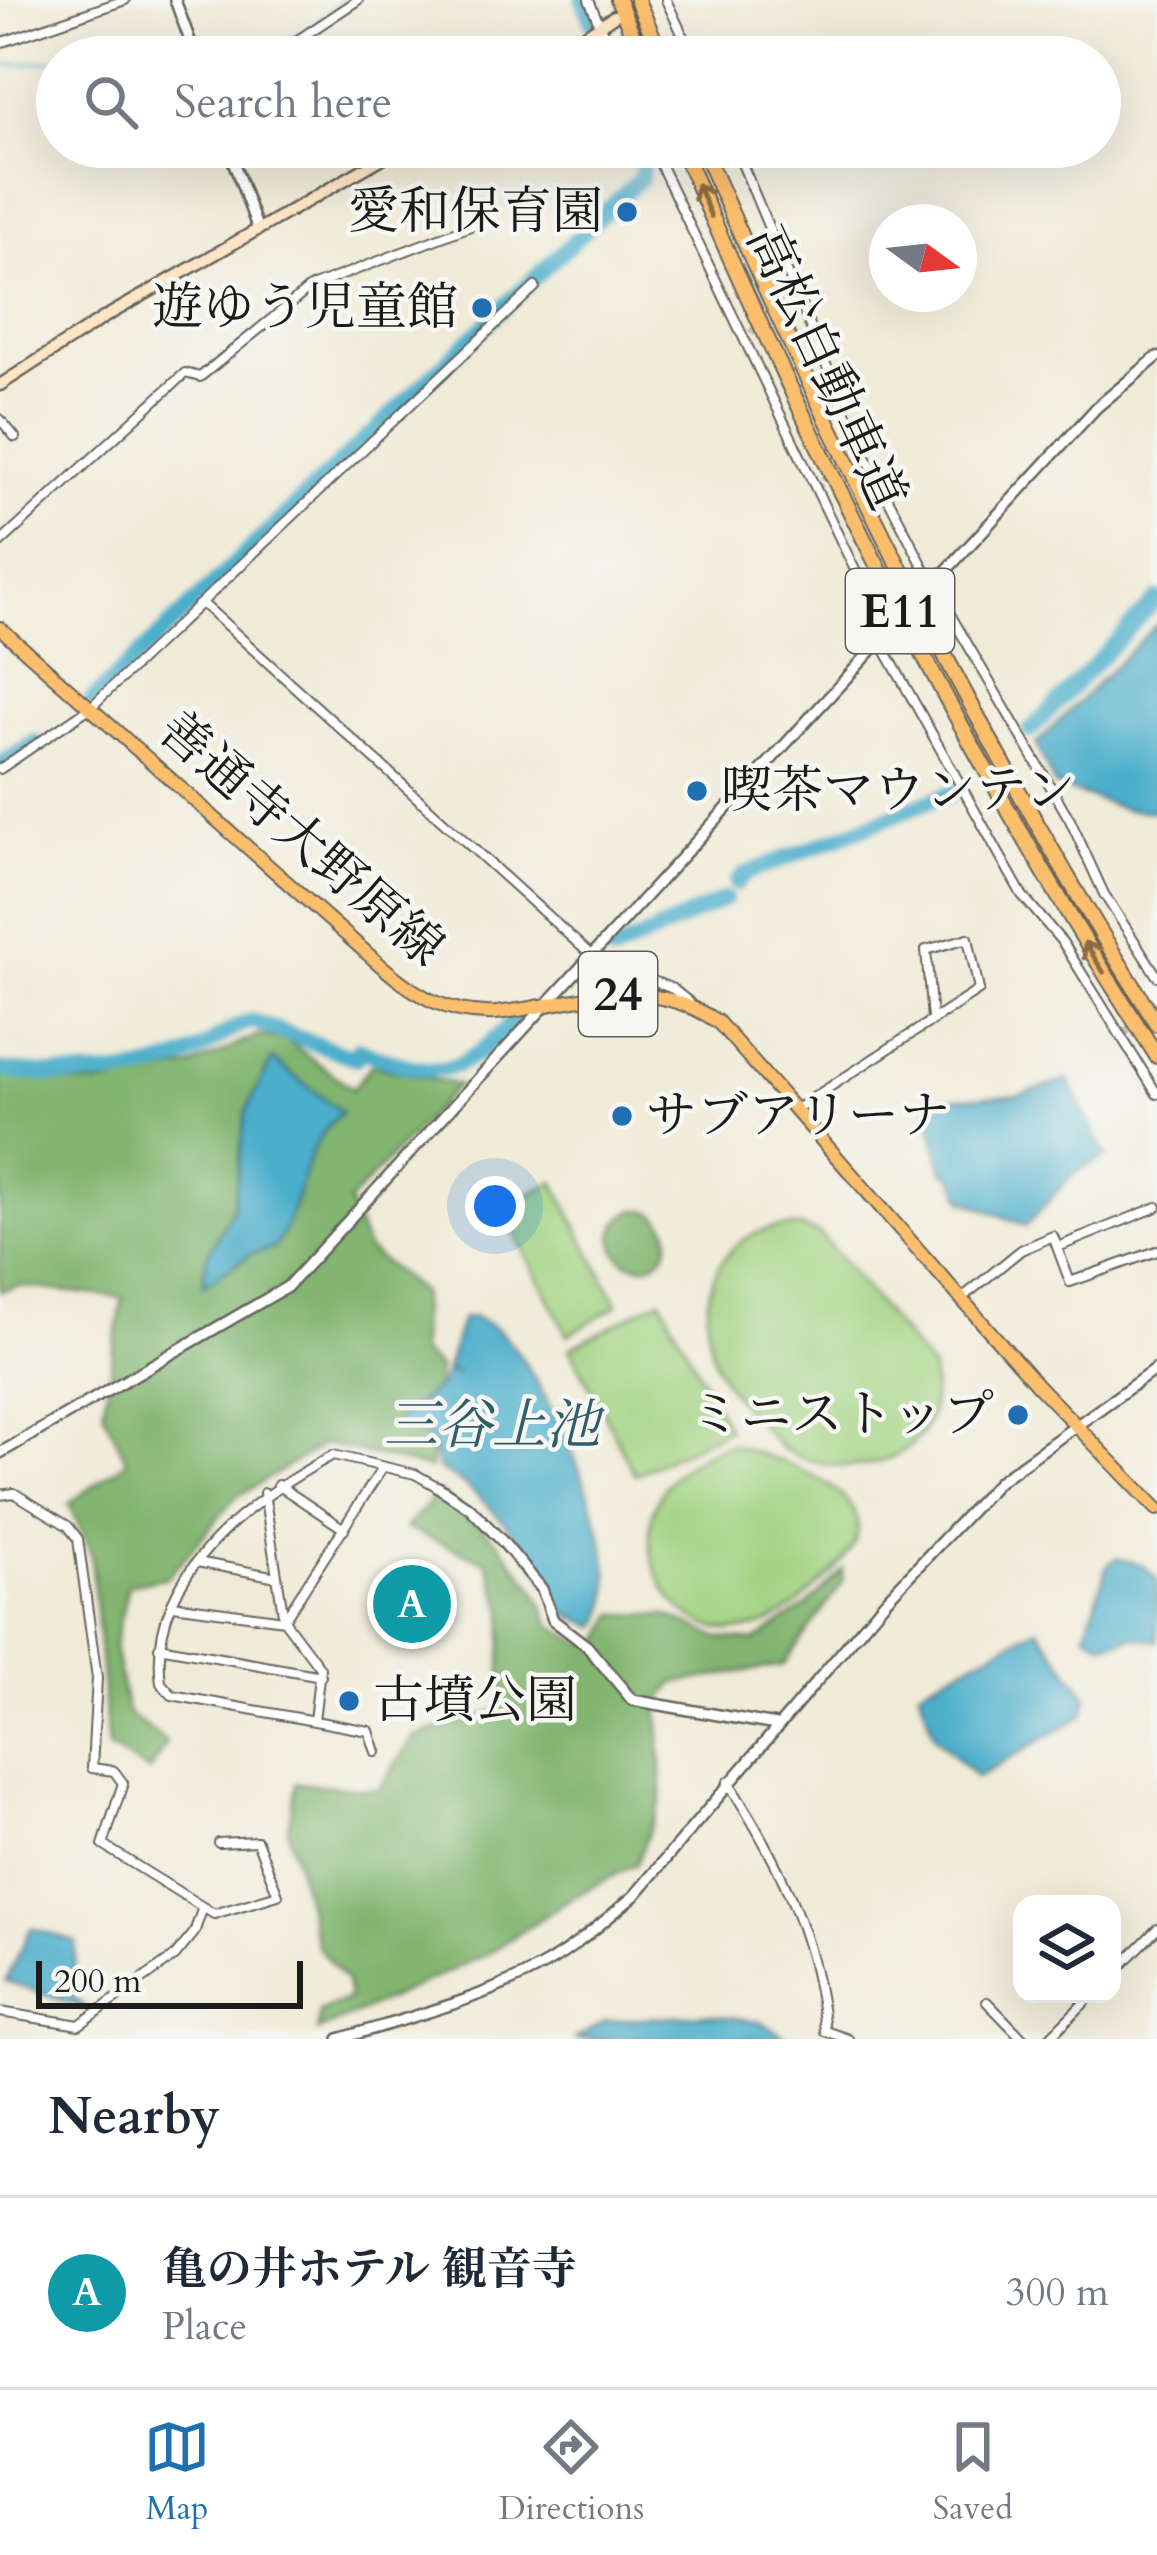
<!DOCTYPE html>
<html lang="en">
<head>
<meta charset="utf-8">
<style>
  :root { --surface:#fff; --page:#f2f2f3; --text:#1f2937; --muted:#747a83; --line:#e0e1e3; --accent:#1f6fb2 }
  body { margin:0; font-family:Cardo,"Noto Serif JP",serif; background:var(--page); color:var(--text) }
  .controls { position:absolute; right:36px; bottom:36px; display:grid; overflow:hidden; border-radius:24px; box-shadow:0 12px 48px #0002 }
  .controls button { width:108px; height:108px; display:grid; place-items:center; padding:0; border:0; border-bottom:3px solid var(--line); background:var(--surface); color:var(--text); font:60px sans-serif }
  .compass { position:absolute; left:869px; top:204px; width:108px; height:108px; border-radius:50%; background:var(--surface); box-shadow:0 12px 48px #0002; rotate:105deg }
  .scale { position:absolute; left:36px; bottom:30px; width:267px; box-sizing:border-box; padding-left:12px; border:6px solid #1c1c1c; border-top:0; font-size:33px; line-height:42px; white-space:nowrap; color:#1c1c1c; -webkit-text-stroke:9px #f6f6f2; paint-order:stroke }
  .you { position:absolute; left:495px; top:1206px; width:42px; height:42px; margin:-30px; border:9px solid #fff; border-radius:50%; background:#1a73e8; box-shadow:0 0 0 18px #1a73e833 }
  .badge { display:grid; place-items:center; width:78px; height:78px; border-radius:50%; background:var(--accent); color:#fff; font-size:39px; font-weight:700 }
  .pin { position:absolute; translate:-50% -50%; border:6px solid #fff; box-shadow:0 3px 12px #0006 }
  .list { margin:0; padding:0; list-style:none }
  h2 { display:flex; justify-content:space-between; align-items:center; height:156px; margin:0; padding:0 48px; font-size:51px }
  h2 small { font-size:39px; font-weight:400; color:var(--muted) }
  .list li { display:grid; grid-template-columns:78px 1fr auto; gap:36px; align-items:center; box-sizing:border-box; height:192px; padding:0 48px; border-top:3px solid var(--line) }
  .list b { display:block; font-size:45px; white-space:nowrap }
  .list p { margin:0; font-size:39px; white-space:nowrap; color:var(--muted) }
  .list em { font-size:39px; font-style:normal; color:var(--muted) }
  .icon { flex:none; width:66px; height:66px; fill:none; stroke:currentColor; stroke-width:2; stroke-linecap:round; stroke-linejoin:round }
  .map { position:relative; flex:none; width:1157px; height:2039px; overflow:hidden }
  .search { position:absolute; background:var(--surface); box-shadow:0 12px 48px #0002; left:36px; right:36px; top:36px; height:132px; display:flex; align-items:center; gap:30px; box-sizing:border-box; padding:0 42px; border-radius:66px; color:var(--muted); font-size:45px }
  .sheet { height:348px; background:var(--surface) }
  nav { display:flex; justify-content:space-around; align-items:center; box-sizing:border-box; height:168px; border-top:3px solid var(--line); background:var(--surface); font-size:33px; color:var(--muted) }
  nav a { display:grid; justify-items:center; gap:6px }
  nav .on { color:var(--accent) }
  .map>svg:first-child { display:block }
</style>
</head>
<body>
<div class="map">
<svg width="1157" height="2039" viewBox="0 0 1157 2039">
  <rect width="100%" height="100%" fill="#f6f6f2"/>
  <filter id="ink" filterUnits="userSpaceOnUse"><feTurbulence type="fractalNoise" baseFrequency=".00833" numOctaves="2"/><feDisplacementMap in="SourceGraphic" scale="24" xChannelSelector="R" yChannelSelector="G"/><feConvolveMatrix kernelMatrix="1 2 1 2 8 2 1 2 1" color-interpolation-filters="sRGB"/></filter>
  <filter id="wash" filterUnits="userSpaceOnUse"><feTurbulence type="fractalNoise" baseFrequency=".004" numOctaves="4" result="noise"/><feDisplacementMap in="SourceGraphic" scale="48" xChannelSelector="R" yChannelSelector="G"/><feGaussianBlur stdDeviation="2.7" result="paint"/><feColorMatrix in="noise" values="0 0 0 0 0 0 0 0 0 0 0 0 0 0 0 0 0 1.4 0 .05"/><feComposite in="paint" operator="in"/></filter>
  <g filter="url(#wash)">
    <rect width="100%" height="100%" fill="#f0ebd7"/>
    <!-- green -->
    <path fill="#a2d382" stroke="#5f784f" stroke-width="3" d="M554,1182L618,1305L568,1335L502,1209Z
      M800,1227L820,1234L932,1370C948,1465 848,1487 781,1448C760,1423 728,1395 716,1365C690,1298 719,1221 800,1227Z
      M661,1299L728,1429L635,1475L570,1348Z
      M730,1444C767,1456 877,1487 855,1541C847,1561 823,1581 807,1596C683,1715 567,1490 730,1444Z"/>
    <!-- forest -->
    <path fill="#81b570" stroke="#4e6846" stroke-width="3" d="M258,1035L285,1039L353,1089L371,1065L458,1085L349,1202L367,1249L421,1292L420,1352L438,1367L430,1469L325,1444L235,1498L168,1577L128,1585L114,1647L127,1713L166,1742L150,1772L108,1748L91,1553L69,1504L127,1461L103,1411L123,1298L19,1286L0,1291V1076L97,1085L191,1067Z
      M613 1238a28 28 0 1 1 56 0a28 28 0 1 1-56 0Z
      M439,1492L496,1540L535,1588L551,1625L582,1643L602,1640L615,1614L667,1615L719,1638L755,1641L808,1605L843,1570L842,1583L783,1665L675,1683L659,1702L662,1799L636,1864L571,1898L489,1953L318,2031L319,2012L349,1999L346,1981L317,1946L288,1829L296,1783L378,1790L414,1737L500,1710L504,1609L487,1562L405,1528Z"/>
    <!-- water -->
    <path fill="#4caecb" stroke="#346574" stroke-width="3" d="M1157,624V812L1125,809L1055,786L1036,744Z
      M272,1059L342,1112C296,1152 306,1201 274,1248L251,1254L203,1286L207,1256L233,1207L246,1112Z
      M1068,1080L1106,1156L1074,1173L1026,1226L964,1200L952,1175L943,1172L928,1112L937,1099L1019,1095Z
      M473,1317C484,1322 496,1327 504,1336C546,1379 641,1575 597,1627L559,1611C544,1563 485,1491 439,1470L429,1437L390,1426L439,1386L446,1371L458,1374L446,1369L462,1318Z
      M1117,1558L1143,1565L1157,1579V1641L1135,1637L1104,1644L1086,1634L1107,1566Z
      M1038,1628L1088,1697L1084,1715L977,1778L934,1736L919,1689Z
      M31,1928L76,1942L73,1997L88,2010L6,1981Z
      M703,2014L760,2021L789,2039H575L604,2021Z"/>
    <g fill="none" stroke-linecap="round" stroke-linejoin="round">
      <!-- stream -->
      <path stroke="#4caecb" stroke-width="3" d="M315,24L344,0
        M98,57H123
        M250,57L302,32
        M0,66L57,60"/>
      <!-- river -->
      <path stroke="#4caecb" stroke-width="16" d="M583,0L593,23
        M599,39L607,57
        M532,280L641,178L644,147
        M378,427L528,284
        M201,596L369,435
        M92,700L194,603
        M1030,731L1157,599
        M0,764L35,742
        M736,884L743,875L955,791
        M612,953L725,899
        M358,1049C440,1080 455,1080 518,1017
        M0,1070C64,1076 124,1083 186,1057C209,1048 227,1028 252,1021L356,1058"/>
    </g>
  </g>
  <g filter="url(#ink)">
    <g fill="none" stroke-linecap="round" stroke-linejoin="round">
      <!-- minor-tunnel -->
      <path stroke="#c6c2b2" stroke-width="8" stroke-dasharray="8 4" stroke-linecap="butt" d="M743,342L792,287
        M815,489L858,441
        M1125,1033L1157,999"/>
      <!-- tertiary-tunnel -->
      <path stroke="#c6c2b2" stroke-width="9" stroke-dasharray="9 4.5" stroke-linecap="butt" d="M883,638L933,585"/>
      <!-- minor casing -->
      <g stroke="#66645d" stroke-width="12">
        <path id="minor" d="M589,0L613,57
          M666,0L693,57
          M0,43L125,0
          M261,57L284,49L358,0
          M652,147L878,618L885,650L1022,895L1063,943L1157,1094
          M735,147L858,441L933,585L1070,820L1104,894L1157,976
          M0,419L15,437
          M0,543L185,373L200,377L311,287L481,222
          M202,603L592,956L673,989L689,1002
          M0,769L91,707L535,287
          M796,1109L979,990L968,938L926,950L932,1019
          M1058,1247L1157,1207
          M962,1298L1021,1250L1053,1236L1070,1282L1157,1251
          M278,1485L344,1529
          M264,1493L284,1620L320,1668L314,1721
          M0,1495L14,1493L68,1526L78,1539L97,1678L92,1768L114,1771L123,1783L103,1845L214,1914L278,1895L257,1841L219,1843
          M197,1562L277,1577
          M173,1605L284,1620L383,1467
          M159,1647L321,1676
          M376,1752L369,1731L172,1695L161,1683C147,1574 249,1501 333,1455L415,1474L438,1487
          M728,1782C779,1862 815,1935 825,2031L848,2039
          M1112,1975L1157,1929
          M987,2002L1023,2039
          M0,2012L79,2025L175,1956L194,1933L203,1907
          M1048,2039L1093,1994"/>
      </g>
      <!-- tertiary casing -->
      <g stroke="#66645d" stroke-width="14">
        <path id="tertiary" d="M175,0L196,57
          M228,147L258,230
          M933,585L1097,407L1157,357
          M0,1453L287,1287L883,638
          M438,1487L470,1508L502,1541L542,1589L553,1620L587,1646L632,1700L776,1725
          M339,2039C407,2018 481,2000 544,1965C576,1947 605,1920 634,1896L886,1600L999,1481L1157,1368"/>
      </g>
      <!-- secondary casing -->
      <g stroke="#66645d" stroke-width="15">
        <path id="secondary" d="M552,57L614,16
          M0,385L105,317L402,147"/>
      </g>
      <!-- primary casing -->
      <g stroke="#66645d" stroke-width="16">
        <path id="primary" d="M0,628L378,963C415,995 446,1015 496,1013C578,1004 643,972 718,1022L1038,1386L1157,1509"/>
      </g>
      <!-- motorway casing -->
      <g stroke="#66645d" stroke-width="18">
        <path id="motorway" d="M618,0L642,57
          M637,0L662,57
          M681,147C818,461 971,768 1157,1056
          M702,147C835,450 980,744 1157,1024"/>
      </g>
      <!-- minor -->
      <use href="#minor" stroke="#fff" stroke-width="8"/>
      <!-- tertiary -->
      <use href="#tertiary" stroke="#fff" stroke-width="9"/>
      <!-- secondary -->
      <use href="#secondary" stroke="#fde5c5" stroke-width="10"/>
      <!-- primary -->
      <use href="#primary" stroke="#fabe6d" stroke-width="12"/>
      <!-- motorway -->
      <use href="#motorway" stroke="#fabe6d" stroke-width="14"/>
    </g>
    <!-- one-way arrows -->
    <defs><path id="oneway-shaft" d="M-6 0H5M1.5-3L5.5 0L1.5 3" fill="none" stroke-width="1.6" stroke-linecap="round" stroke-linejoin="round" transform="scale(3)"/></defs>
    <g stroke="#8b6d44">
      <use href="#oneway-shaft" transform="translate(704 200) rotate(-113)"/>
      <use href="#oneway-shaft" transform="translate(1094 957) rotate(-122)"/>
    </g>
  </g>
  <!-- markers -->
  <g fill="#1f6fb2" stroke="#f6f6f2" stroke-width="4.5">
    <circle cx="627" cy="212" r="12"/>
    <circle cx="482" cy="308" r="12"/>
    <circle cx="697" cy="791" r="12"/>
    <circle cx="622" cy="1116" r="12"/>
    <circle cx="1018" cy="1415" r="12"/>
    <circle cx="349" cy="1701" r="12"/>
  </g>
  <g text-anchor="middle" dominant-baseline="central" stroke-width="9" stroke-linejoin="round" paint-order="stroke">
    <!-- shield labels -->
    <g fill="#f6f6f2" stroke="#5d5d5c" stroke-width="3">
      <rect x="846" y="569" width="108" height="84" rx="9"/>
      <rect x="579" y="952" width="78" height="84" rx="9"/>
    </g>
    <g font-size="48" font-weight="bold" fill="#1c1c1c">
      <text x="900" y="611">E11</text>
      <text x="618" y="994">24</text>
    </g>
    <!-- poi labels -->
    <g font-size="51" fill="#1c1c1c" stroke="#f6f6f2" text-anchor="end">
      <text x="603" y="212">愛和保育園</text>
      <text x="458" y="308">遊ゆう児童館</text>
      <text x="721" y="791" text-anchor="start">喫茶マウンテン</text>
      <text x="646" y="1116" text-anchor="start">サブアリーナ</text>
      <text x="994" y="1415">ミニストップ</text>
      <text x="373" y="1701" text-anchor="start">古墳公園</text>
    </g>
    <!-- street labels -->
    <g font-size="51" fill="#1c1c1c" stroke="#f6f6f2">
      <text transform="translate(826 368) rotate(65)">高松自動車道</text>
      <text transform="translate(301 839) rotate(41)">善通寺大野原線</text>
    </g>
    <!-- water labels -->
    <g font-size="54" font-style="italic" fill="#325e6b" stroke="#f6f6f2">
      <text x="492" y="1426">三谷上池</text>
    </g>
  </g>
</svg>
<div class="controls">
<button><svg class="icon" aria-label="layers" viewBox="0 0 24 24"><path d="M12 4l9 5-9 5-9-5zM3 14l9 5 9-5"/></svg></button>
</div>
<svg class="compass" viewBox="-18 -18 36 36"><path d="M0-13l5 13h-10z" fill="#e53935"/><path d="M0 13l5-13h-10z" fill="#747a83"/></svg>
<div class="scale">200 m</div>
<div class="you"></div>
<div class="pin badge" style="left:412px;top:1604px;background:#0f9aa8">A</div>
<div class="search"><svg class="icon" aria-label="search" viewBox="0 0 24 24"><circle cx="10" cy="10" r="6"/><path d="M15 15l6 6"/></svg>Search here</div>
</div>
<section class="sheet">
<h2>Nearby<small></small></h2>
<ul class="list">
<li><span class="badge" style="background:#0f9aa8">A</span><div><b>亀の井ホテル 観音寺</b><p>Place</p></div><em>300 m</em></li>
</ul>
</section>
<nav>
<a class="on"><svg class="icon" aria-label="map" viewBox="0 0 24 24"><path d="M3 6l6-2 6 2 6-2v14l-6 2-6-2-6 2zM9 4v14M15 6v14"/></svg>Map</a>
<a><svg class="icon" aria-label="directions" viewBox="0 0 24 24"><path d="M12 3l9 9-9 9-9-9zM9 14v-3h6M13 9l2 2-2 2"/></svg>Directions</a>
<a><svg class="icon" aria-label="saved" viewBox="0 0 24 24"><path d="M7 4h10v16l-5-4-5 4z"/></svg>Saved</a>
</nav>
</body>
</html>
